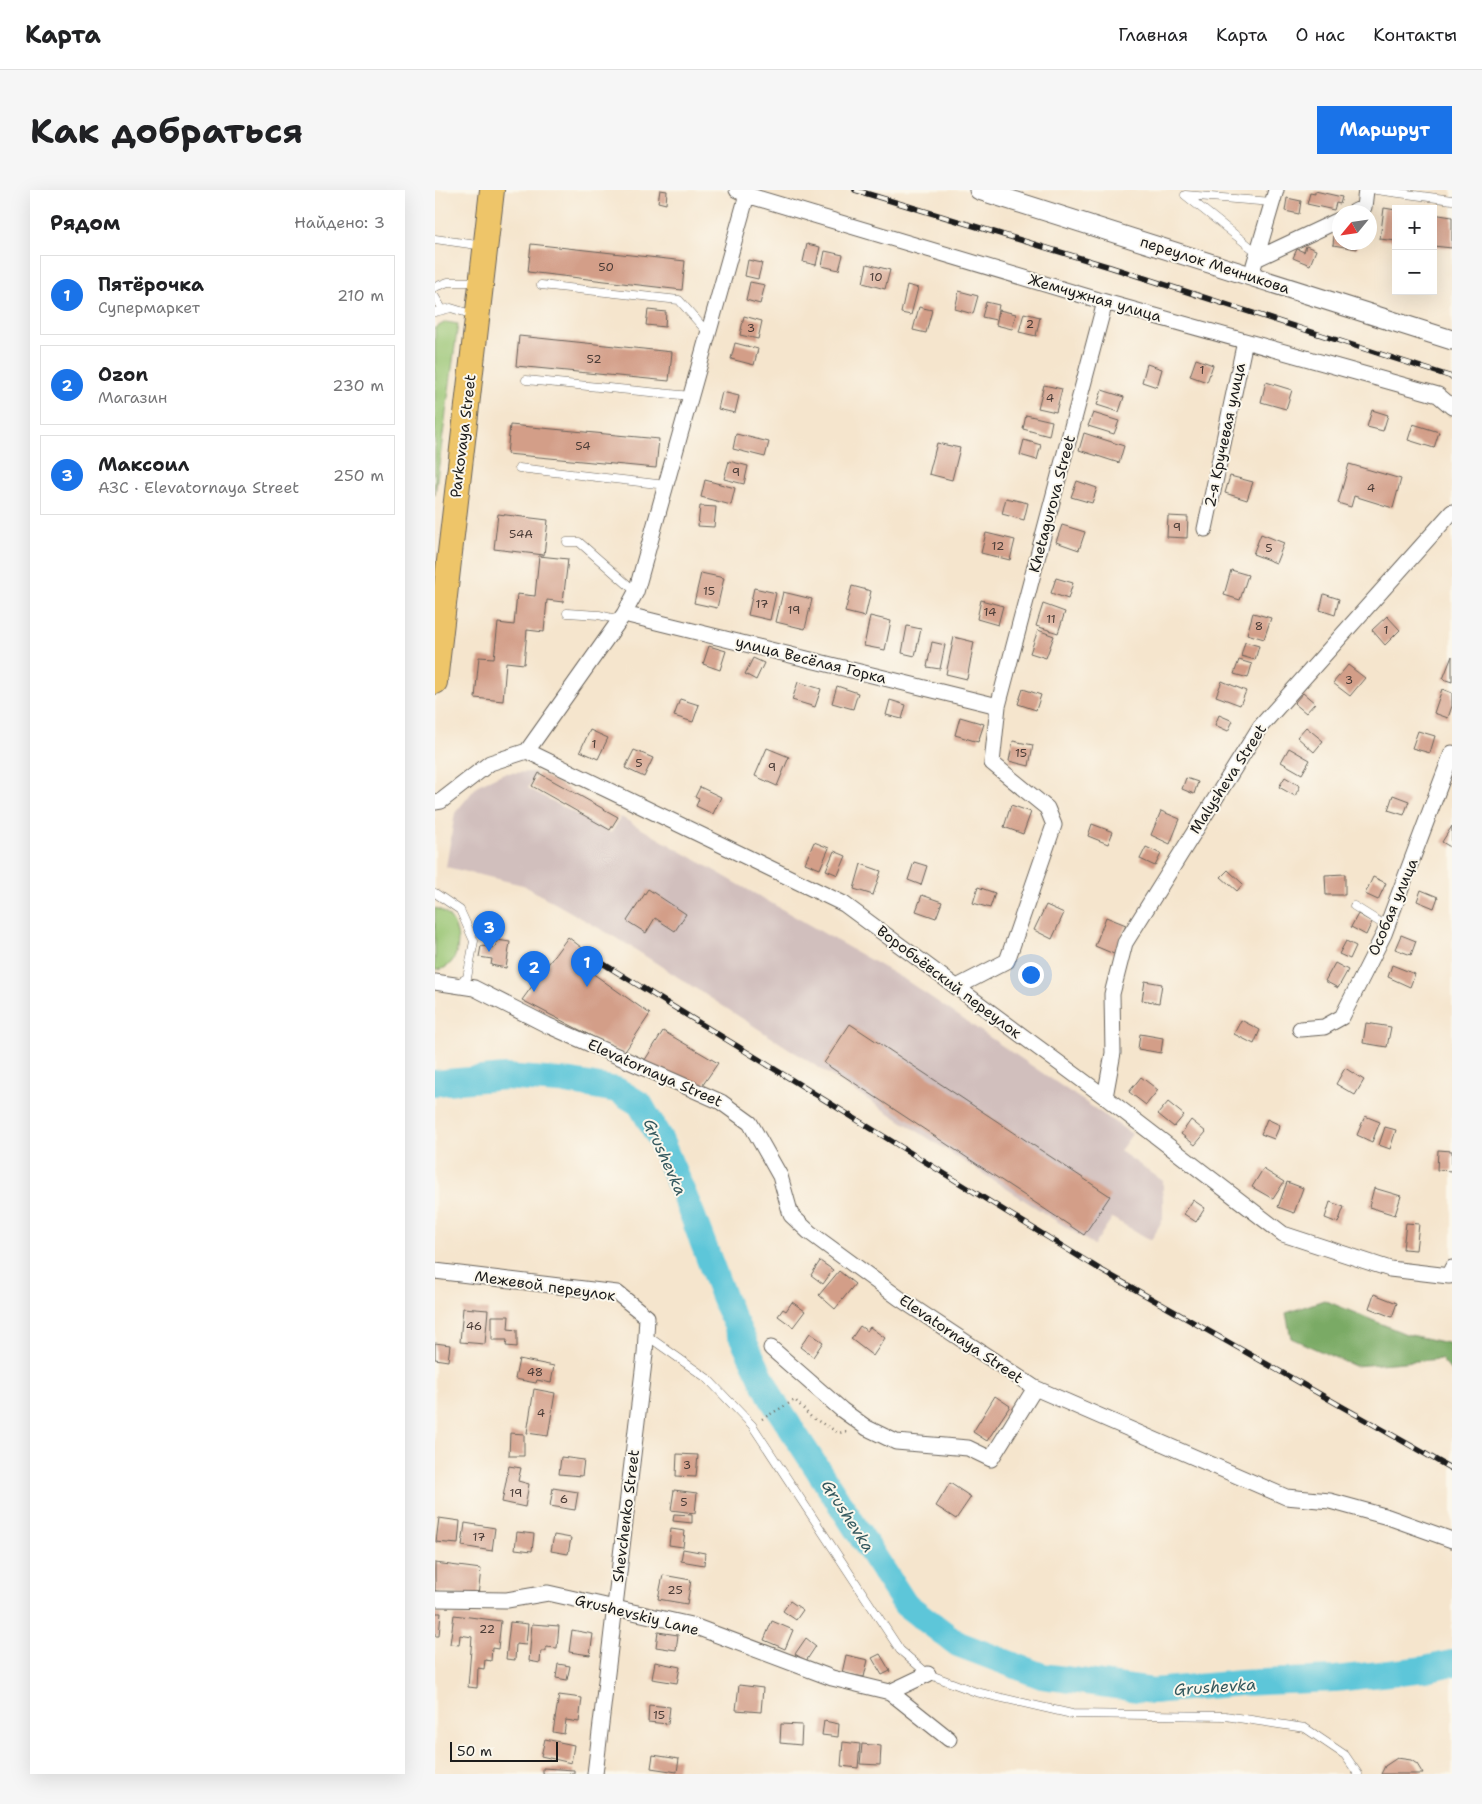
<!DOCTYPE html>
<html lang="ru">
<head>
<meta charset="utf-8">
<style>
  :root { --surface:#fff; --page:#f6f6f6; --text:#202124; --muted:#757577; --line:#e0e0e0; --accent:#1a73e8 }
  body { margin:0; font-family:"Shantell Sans",sans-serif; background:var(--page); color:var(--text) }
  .controls { position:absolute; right:15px; top:15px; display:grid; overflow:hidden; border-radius:0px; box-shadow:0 5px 20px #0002 }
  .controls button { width:45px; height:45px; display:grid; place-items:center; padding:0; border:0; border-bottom:1px solid var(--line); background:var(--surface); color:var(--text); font:25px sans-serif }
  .compass { position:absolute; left:897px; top:15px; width:45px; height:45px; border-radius:50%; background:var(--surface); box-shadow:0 5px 20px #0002; rotate:241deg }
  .scale { position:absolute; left:15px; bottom:12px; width:108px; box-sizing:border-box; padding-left:5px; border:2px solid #1c1c1c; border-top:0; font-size:14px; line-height:18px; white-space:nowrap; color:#1c1c1c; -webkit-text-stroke:4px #fbf7ec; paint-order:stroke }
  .you { position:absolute; left:595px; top:784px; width:18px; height:18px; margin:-12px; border:4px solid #fff; border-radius:50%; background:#1a73e8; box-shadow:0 0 0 8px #1a73e833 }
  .badge { display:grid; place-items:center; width:32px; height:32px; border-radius:50%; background:var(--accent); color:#fff; font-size:16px; font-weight:700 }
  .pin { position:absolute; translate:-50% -41px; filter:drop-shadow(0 1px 2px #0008) }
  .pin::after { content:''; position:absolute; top:26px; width:18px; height:15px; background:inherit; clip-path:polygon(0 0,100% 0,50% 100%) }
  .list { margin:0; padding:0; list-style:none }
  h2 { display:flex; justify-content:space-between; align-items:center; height:65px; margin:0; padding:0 20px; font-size:21px }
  h2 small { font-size:16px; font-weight:400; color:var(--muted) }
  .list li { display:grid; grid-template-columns:32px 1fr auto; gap:15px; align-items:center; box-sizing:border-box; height:80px; margin:0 10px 10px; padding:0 10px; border:1px solid var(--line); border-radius:0px }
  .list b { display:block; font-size:19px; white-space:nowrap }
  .list p { margin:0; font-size:16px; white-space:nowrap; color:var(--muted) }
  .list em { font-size:16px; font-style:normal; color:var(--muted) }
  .map { position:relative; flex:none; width:1017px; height:1584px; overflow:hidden; border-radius:0px }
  header { display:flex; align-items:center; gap:30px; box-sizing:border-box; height:70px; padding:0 25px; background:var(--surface); border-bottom:1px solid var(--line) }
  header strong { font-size:24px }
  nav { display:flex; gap:28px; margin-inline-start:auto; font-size:18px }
  .intro { display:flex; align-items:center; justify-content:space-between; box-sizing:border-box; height:120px; padding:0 30px }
  h1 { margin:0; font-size:35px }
  .button { padding:12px 22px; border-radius:0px; background:var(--accent); color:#fff; font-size:18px; font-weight:700 }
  main { display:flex; gap:30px; padding:0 30px }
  aside { flex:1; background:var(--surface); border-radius:0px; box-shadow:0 5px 20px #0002 }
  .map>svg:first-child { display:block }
</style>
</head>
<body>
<header>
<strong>Карта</strong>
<nav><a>Главная</a><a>Карта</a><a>О нас</a><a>Контакты</a></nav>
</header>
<div class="intro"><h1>Как добраться</h1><a class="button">Маршрут</a></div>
<main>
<aside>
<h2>Рядом<small>Найдено: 3</small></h2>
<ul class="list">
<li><span class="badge">1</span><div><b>Пятёрочка</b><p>Супермаркет</p></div><em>210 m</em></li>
<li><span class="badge">2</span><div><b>Ozon</b><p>Магазин</p></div><em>230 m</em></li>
<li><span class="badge">3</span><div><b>Максоил</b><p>АЗС · Elevatornaya Street</p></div><em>250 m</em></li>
</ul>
</aside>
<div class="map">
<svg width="1017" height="1584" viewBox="0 0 1017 1584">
  <rect width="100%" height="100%" fill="#fbf7ec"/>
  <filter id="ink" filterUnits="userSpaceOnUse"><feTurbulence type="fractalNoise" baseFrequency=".02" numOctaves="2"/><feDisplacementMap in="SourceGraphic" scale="10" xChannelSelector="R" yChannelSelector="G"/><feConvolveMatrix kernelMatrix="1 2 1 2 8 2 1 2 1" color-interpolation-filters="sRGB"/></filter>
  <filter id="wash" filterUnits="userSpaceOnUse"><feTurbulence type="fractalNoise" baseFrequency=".0096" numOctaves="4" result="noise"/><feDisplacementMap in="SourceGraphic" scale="20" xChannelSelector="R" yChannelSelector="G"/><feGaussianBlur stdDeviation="1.12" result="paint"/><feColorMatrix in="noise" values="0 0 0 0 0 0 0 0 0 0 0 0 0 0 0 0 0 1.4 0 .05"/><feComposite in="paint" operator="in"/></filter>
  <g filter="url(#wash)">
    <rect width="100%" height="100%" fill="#f5e5cd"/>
    <!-- industrial -->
    <path fill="#d1bfbd" d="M102,582L93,598L176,643L186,627L472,791L697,944L685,961L728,991V1029L716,1050L677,1028L659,1055L190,753L88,695L11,677L20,623L43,595L69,583Z"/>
    <!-- green -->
    <path fill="#99c573" stroke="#5a7048" d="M11,132L23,134L0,304V138Z
      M0,718C31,726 30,780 0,780Z"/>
    <!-- forest -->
    <path fill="#7aaa65" stroke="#4b6340" d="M889,1110L971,1144L1017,1154V1182L1006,1169L919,1176L856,1148L851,1123Z"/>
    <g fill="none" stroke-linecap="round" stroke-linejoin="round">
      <!-- river -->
      <path stroke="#5dc6d9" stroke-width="26" d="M0,893L70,887L137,892L182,900L205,914L225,949L257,1024L291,1114L337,1209L470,1414L523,1454L607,1486L718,1501L805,1493L900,1489L990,1479L1017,1473"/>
    </g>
    <g id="blocks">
      <!-- building -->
      <path fill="#d39e88" d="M225,0L232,1L231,14L223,12Z
        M880,1L907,7L905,14L901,13L899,20L872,14L875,3L880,4Z
        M852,8L866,11L864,24L850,21Z
        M949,18L961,20V51L945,49Z
        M998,24L1017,27V58L998,56Z
        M899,46L904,47V52H923L922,59L898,55Z
        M96,54L250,71L247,100L93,82Z
        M372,54L385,57L381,75L368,72Z
        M871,56L881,60L875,75L858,68L862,59L869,62Z
        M390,61L408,65L404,80L387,76Z
        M313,70L327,73L323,89L310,86Z
        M432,74L455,80L450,99L428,93Z
        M315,92L330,95L325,114L311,110Z
        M472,95L483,98L476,125L466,123Z
        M524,101L543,106L538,124L520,119Z
        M551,112L564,115L561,130L547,127Z
        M484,117L497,120L491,143L478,140Z
        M213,120L231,122L230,137L211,135Z
        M564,120L581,124L577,139L561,135Z
        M589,123L605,127L601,146L584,142Z
        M309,126L327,131L323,149L305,145Z
        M84,146L237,162L234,191L81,176Z
        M300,153L323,159L319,175L296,169Z
        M761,169L778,175L772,192L755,186Z
        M712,174L727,179L722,197L707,192Z
        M831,192L857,200L851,219L826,212Z
        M609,195L627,199L621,222L603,218Z
        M667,200L689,207L684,222L662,215Z
        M287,202L304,206L300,223L283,219Z
        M937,220L953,225L948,241L932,237Z
        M658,223L684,231L679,244L653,236Z
        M591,225L617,231L614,246L588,239Z
        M978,234L1004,242L999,258L973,250Z
        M75,235L224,249L221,278L72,264Z
        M649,243L689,256L684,273L644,260Z
        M301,244L334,252L330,267L298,259Z
        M589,250L606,255L602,270L585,265Z
        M502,253L525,258L517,290L494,284Z
        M294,271L313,276L309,294L289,289Z
        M914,274L966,289L958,318L919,306L916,317L903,313Z
        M795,286L818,292L812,310L790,303Z
        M270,290L300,298L296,315L266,307Z
        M642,291L662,298L657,313L636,307Z
        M571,308L593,313L589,330L567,324Z
        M265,316L281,317L279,337L263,336Z
        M63,324L113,330L109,365L59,359Z
        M733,326L753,327L752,348L732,347Z
        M627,335L650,342L644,360L621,352Z
        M551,343L580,350L575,370L546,363Z
        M826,344L849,353L841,373L818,364Z
        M104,366L133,369L128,412L112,410L109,442L92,440L89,474L71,472L68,511L40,508L44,467L59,468L63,433L79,435L82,404L100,406Z
        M796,380L813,385L805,410L789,405Z
        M266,383L289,388L282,418L259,413Z
        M621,388L638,393L633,409L616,403Z
        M417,396L436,401L430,427L410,422Z
        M319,398L341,403L335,430L313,425Z
        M348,402L377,409L370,439L341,432Z
        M889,404L904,409L900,425L885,420Z
        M546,410L568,416L563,435L542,429Z
        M608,414L630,422L623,443L601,436Z
        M818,423L836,428L829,449L812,444Z
        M435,426L456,431L450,460L429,456Z
        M952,426L965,440L950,455L937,440Z
        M472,436L486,439L480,466L467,463Z
        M603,440L619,446L611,468L595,463Z
        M519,447L539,452L532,489L511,484Z
        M497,452L510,455L505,479L492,477Z
        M810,452L824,456L820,470L806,466Z
        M274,456L291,461L285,480L268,474Z
        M1017,466V492L1008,489Z
        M318,468L329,473L321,490L310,484Z
        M804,470L817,474L813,488L799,484Z
        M913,475L930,488L915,506L898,493Z
        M787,491L811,501L805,515L781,506Z
        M363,492L386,499L380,517L357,510Z
        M402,496L423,503L418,519L397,513Z
        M588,499L606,505L601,520L583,514Z
        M1007,499L1017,503V516L1013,528L999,523Z
        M868,503L880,513L871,523L859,513Z
        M245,509L264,515L258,532L239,526Z
        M455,510L471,515L467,529L451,525Z
        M784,525L798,531L793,541L780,535Z
        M525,527L549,534L543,552L520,545Z
        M871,537L888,551L879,562L862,547Z
        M155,540L173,548L163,569L145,561Z
        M983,541L1000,546L995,563L977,558Z
        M578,551L598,555L594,576L574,571Z
        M332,558L354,567L342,596L320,586Z
        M854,558L875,570L867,584L846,572Z
        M199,560L218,568L209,587L190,578Z
        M104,583L183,627L175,640L97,596Z
        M850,587L865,596L860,606L844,597Z
        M751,588L763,592L759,604L747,599Z
        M265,597L286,607L278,624L261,616L264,609L260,607Z
        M958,605L974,611L969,625L953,620Z
        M576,615L596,622L588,644L569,637Z
        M726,621L745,629L735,654L716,645Z
        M657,634L678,642L673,654L653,646Z
        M1017,636V658L1007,652Z
        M379,652L394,658L385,679L370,673Z
        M711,657L726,664L720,676L705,669Z
        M399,661L411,666L403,685L391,680Z
        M479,672L492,676L486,695L473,690Z
        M426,674L446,681L438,705L419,699Z
        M793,680L808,694L802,701L786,687Z
        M910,684V705H891L890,685Z
        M938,687L951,693L943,710L930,704Z
        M543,697L560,703L555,718L538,713Z
        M213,699L251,724L240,741L220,728L211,743L192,731Z
        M986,700L1003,707L999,718L982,711Z
        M487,705L507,712L501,728L481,721Z
        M611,715L629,723L617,749L599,740Z
        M923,724L937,732L931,745L916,737Z
        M671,727L691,735L679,764L660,756Z
        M966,745L981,751L976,765L960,759Z
        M133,747L151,761L143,773L215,824L189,863L87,810Z
        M62,750L75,752L71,778L56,775L57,769L44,767L46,756L60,758Z
        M911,751L921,756L915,769L904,764Z
        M900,773L913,780L903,798L890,791Z
        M957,775L980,784L975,797L953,787Z
        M710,791L727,794L724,813L707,810Z
        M806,830L825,840L819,854L799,844Z
        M931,833L956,837L952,857L928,853Z
        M415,834L675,1006L649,1045L389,873Z
        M228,841L283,873L265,899L208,873Z
        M705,844L728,848L726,863L703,859Z
        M910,878L929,890L920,905L901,894Z
        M706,887L723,900L711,915L694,902Z
        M733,912L749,925L739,937L723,924Z
        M930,926L945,932L937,952L922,945Z
        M832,929L845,935L839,949L826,944Z
        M756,930L771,942L760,955L746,944Z
        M950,937L961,940L955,959L944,955Z
        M1003,960L1017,961V981L1002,980Z
        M828,979L849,992L838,1009L817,997Z
        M852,992L868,998L859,1023L843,1017Z
        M939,998L966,1006L960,1025L934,1017Z
        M758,1010L770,1018L761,1032L749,1024Z
        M895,1012L909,1017L903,1033L890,1028Z
        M971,1033L984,1034L981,1060L968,1059Z
        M385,1071L398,1080L388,1094L376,1085Z
        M404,1081L420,1094L400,1119L384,1105Z
        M939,1104L962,1113L957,1127L934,1118Z
        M357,1112L370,1121L358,1137L343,1126L348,1119L351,1121Z
        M28,1118L53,1120L50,1154L25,1152Z
        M57,1126H74L73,1139L82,1140V1157L71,1156L72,1150H57Z
        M425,1136L432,1141L435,1137L450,1148L438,1166L416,1149Z
        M375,1143L388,1152L378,1167L365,1157Z
        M0,1153L15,1155L13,1171L0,1169Z
        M84,1169L119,1176L116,1193L102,1190L101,1193L80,1189Z
        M99,1199L120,1203L113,1246L92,1243Z
        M560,1206L575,1216L552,1251L538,1242Z
        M75,1243L89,1244V1266H74Z
        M242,1264L263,1265L261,1287L241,1286Z
        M126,1267L149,1270L147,1286L124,1284Z
        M74,1276L86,1278L83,1291L94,1294L90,1317L67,1312Z
        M515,1293L536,1307L521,1329L501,1316Z
        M118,1298L143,1302L140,1320L115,1316Z
        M239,1300L262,1303L260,1323L236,1320Z
        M239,1324L257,1325V1333L238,1331Z
        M4,1328L25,1331L23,1354L1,1352Z
        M30,1333L60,1338L57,1361L27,1356Z
        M236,1339L250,1341L248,1357L234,1355Z
        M82,1342L99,1344L97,1361L80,1359Z
        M119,1345L136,1348L133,1364L116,1361Z
        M248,1359L270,1363L269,1375L246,1371Z
        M0,1373L46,1379L43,1406L0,1401Z
        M228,1385L256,1390L252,1414L223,1409Z
        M355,1411L368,1420L361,1430L348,1421Z
        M0,1423H6L4,1446H0Z
        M19,1425L66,1431L63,1459L57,1458L56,1471L50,1470L49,1479L43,1478L42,1498L33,1497L37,1447L25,1445L24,1455L15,1454Z
        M337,1431L358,1440L350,1459L329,1450Z
        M75,1432L93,1434L91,1455L81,1454L80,1470L71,1469Z
        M97,1434L124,1436L122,1458L111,1457V1461H106L105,1473L94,1471Z
        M137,1440L158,1444L155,1465L134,1462Z
        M223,1442L243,1445L241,1460L221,1457Z
        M371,1448L381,1456L371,1471L360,1464Z
        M445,1464L455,1481L447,1485L437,1468Z
        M411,1465L433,1470L429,1487L407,1483Z
        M220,1472L245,1477L242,1493L217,1489Z
        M123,1474L135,1476L132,1490L121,1488Z
        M304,1495L328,1498L326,1522L301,1520Z
        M124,1505L147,1508L144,1532L131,1530L129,1544L118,1542Z
        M214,1515L235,1517L233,1534L213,1532Z
        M389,1531L404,1534L403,1547L387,1545Z
        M346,1534L367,1535L366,1555L345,1553Z
        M110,1549L139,1555L136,1573L106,1566Z
        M408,1552L425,1554L423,1578L406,1576Z
        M427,1554L446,1556L445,1575L425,1574Z
        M218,1565L244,1569L242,1582L216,1578Z
        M962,1568L976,1570L982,1574L988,1584H946L950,1576Z
        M108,1578L139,1580V1584H108Z"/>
    </g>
  </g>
  <g filter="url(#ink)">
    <use href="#blocks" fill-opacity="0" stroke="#68625a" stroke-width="1"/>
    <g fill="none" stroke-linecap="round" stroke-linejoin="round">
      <!-- service casing -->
      <g stroke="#68625a" stroke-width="9">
        <path id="service" d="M941,0L1017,10
          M0,49L49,56
          M823,63L750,5L837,12
          M106,95L244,110L273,143
          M0,97L13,92H44
          M0,107L7,119
          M0,122L16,118L39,125
          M91,190L256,206
          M84,278L231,295
          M132,352H144L201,402
          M132,423L164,425L185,430
          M0,703L25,720L39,751L32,788L21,794
          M919,716L951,736
          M211,1145L273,1189L317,1235L465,1460L493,1484L541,1502L637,1524L790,1526L870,1538L910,1565L923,1584"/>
      </g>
      <!-- minor casing -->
      <g stroke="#68625a" stroke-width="17">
        <path id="minor" d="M302,0L312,5L670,112L1003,205L1017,217
          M919,22L929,17L931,0
          M821,69L904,30
          M819,75L841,0
          M770,339L810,151
          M189,424L563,516
          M92,561L189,424L201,402L312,5
          M0,612L6,611L55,573L92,561L409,714L670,907L848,1044L955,1079L1014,1086L1017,1078
          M0,792L39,798L112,835L286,912L315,933L345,986L356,1025L374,1042L464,1108L600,1198L851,1307L895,1311L953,1327L1017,1350
          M522,797L572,771L619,635L612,618L557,573L563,516L670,112
          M865,839L889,837L907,827L949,744L1017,563
          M670,907L678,863L677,804L690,753L825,537L1017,322
          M0,1081L182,1103L212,1127L210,1164L160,1584
          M336,1158L407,1220L432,1238L461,1252L533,1258L556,1269L600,1198
          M0,1409L72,1410L113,1403L256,1435L397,1488L455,1502L493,1484
          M455,1502L514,1549"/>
      </g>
      <!-- tertiary casing -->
      <g stroke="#68625a" stroke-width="21">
        <path id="tertiary" d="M544,0L1017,150"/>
      </g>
      <!-- primary casing -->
      <g stroke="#68625a" stroke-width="26">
        <path id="primary" d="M0,492L57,0"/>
      </g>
      <!-- path -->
      <path stroke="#68625a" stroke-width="2.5" stroke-dasharray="1 4" stroke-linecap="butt" d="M327,1229L360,1210L376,1227L404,1243L412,1241"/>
      <!-- service -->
      <use href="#service" stroke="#fff" stroke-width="8"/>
      <!-- minor -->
      <use href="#minor" stroke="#fff" stroke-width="15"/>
      <!-- tertiary -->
      <use href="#tertiary" stroke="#fff" stroke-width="19"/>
      <!-- primary -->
      <use href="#primary" stroke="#eec569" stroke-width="24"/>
      <!-- rail casing -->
      <g stroke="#1c1c1c" stroke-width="5.5">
        <path id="rail" d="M420,0L675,77L1017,187
          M159,768L666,1080L1017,1279"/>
      </g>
      <!-- rail -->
      <use href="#rail" stroke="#fbf7ec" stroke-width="4" stroke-dasharray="11" stroke-linecap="butt"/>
    </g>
  </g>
  <g text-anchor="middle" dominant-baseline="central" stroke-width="4" stroke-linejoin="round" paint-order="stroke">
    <!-- number labels -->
    <g font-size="12" fill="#4a3c37">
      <text x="171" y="77">50</text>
      <text x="441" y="87">10</text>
      <text x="595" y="134">2</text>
      <text x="316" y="138">3</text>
      <text x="159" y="169">52</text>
      <text x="767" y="180">1</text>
      <text x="615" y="208">4</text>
      <text x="148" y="256">54</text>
      <text x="301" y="282">9</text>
      <text x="936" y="298">4</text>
      <text x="742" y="337">9</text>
      <text x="86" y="344">54А</text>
      <text x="563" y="356">12</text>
      <text x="834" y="358">5</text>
      <text x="274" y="401">15</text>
      <text x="327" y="414">17</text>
      <text x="359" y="420">19</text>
      <text x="555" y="422">14</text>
      <text x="616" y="429">11</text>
      <text x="824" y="436">8</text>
      <text x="951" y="440">1</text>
      <text x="914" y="490">3</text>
      <text x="159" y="554">1</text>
      <text x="586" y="563">15</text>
      <text x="204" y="573">5</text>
      <text x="337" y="577">9</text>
      <text x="39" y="1136">46</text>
      <text x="100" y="1182">48</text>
      <text x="106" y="1223">4</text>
      <text x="252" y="1275">3</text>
      <text x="81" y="1303">19</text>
      <text x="129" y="1309">6</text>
      <text x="249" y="1312">5</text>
      <text x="44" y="1347">17</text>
      <text x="240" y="1400">25</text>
      <text x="52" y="1439">22</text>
      <text x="224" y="1525">15</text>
    </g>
    <!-- street labels -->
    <g font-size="15" fill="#1c1c1c" stroke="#fbf7ec">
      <text transform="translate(780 75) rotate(18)">переулок Мечникова</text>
      <text transform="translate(660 108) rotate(16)">Жемчужная улица</text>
      <text transform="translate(790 245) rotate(-78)">2-я Кручевая улица</text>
      <text transform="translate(28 246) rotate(-83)">Parkovaya Street</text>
      <text transform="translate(617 314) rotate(-75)">Khetagurova Street</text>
      <text transform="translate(376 470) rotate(14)">улица Весёлая Горка</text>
      <text transform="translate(793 589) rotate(-57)">Malysheva Street</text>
      <text transform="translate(958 717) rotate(-67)">Особая улица</text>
      <text transform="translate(514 792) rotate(37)">Воробьёвский переулок</text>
      <text transform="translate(220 883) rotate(24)">Elevatornaya Street</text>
      <text transform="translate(110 1096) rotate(8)">Межевой переулок</text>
      <text transform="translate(526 1149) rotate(34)">Elevatornaya Street</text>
      <text transform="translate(191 1326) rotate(-83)">Shevchenko Street</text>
      <text transform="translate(202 1425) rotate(14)">Grushevskiy Lane</text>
    </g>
    <!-- water labels -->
    <g font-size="16" font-style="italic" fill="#33585e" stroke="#fbf7ec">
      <text transform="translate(230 967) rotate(66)">Grushevka</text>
      <text transform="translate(413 1326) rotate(57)">Grushevka</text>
      <text transform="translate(780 1497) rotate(-4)">Grushevka</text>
    </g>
  </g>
</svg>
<div class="controls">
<button>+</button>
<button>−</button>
</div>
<svg class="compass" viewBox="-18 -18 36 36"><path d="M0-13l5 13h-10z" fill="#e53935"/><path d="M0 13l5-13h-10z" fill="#757577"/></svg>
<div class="scale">50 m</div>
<div class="you"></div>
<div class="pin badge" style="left:152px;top:797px">1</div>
<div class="pin badge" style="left:99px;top:802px">2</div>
<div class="pin badge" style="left:54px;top:762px">3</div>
</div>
</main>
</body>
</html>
